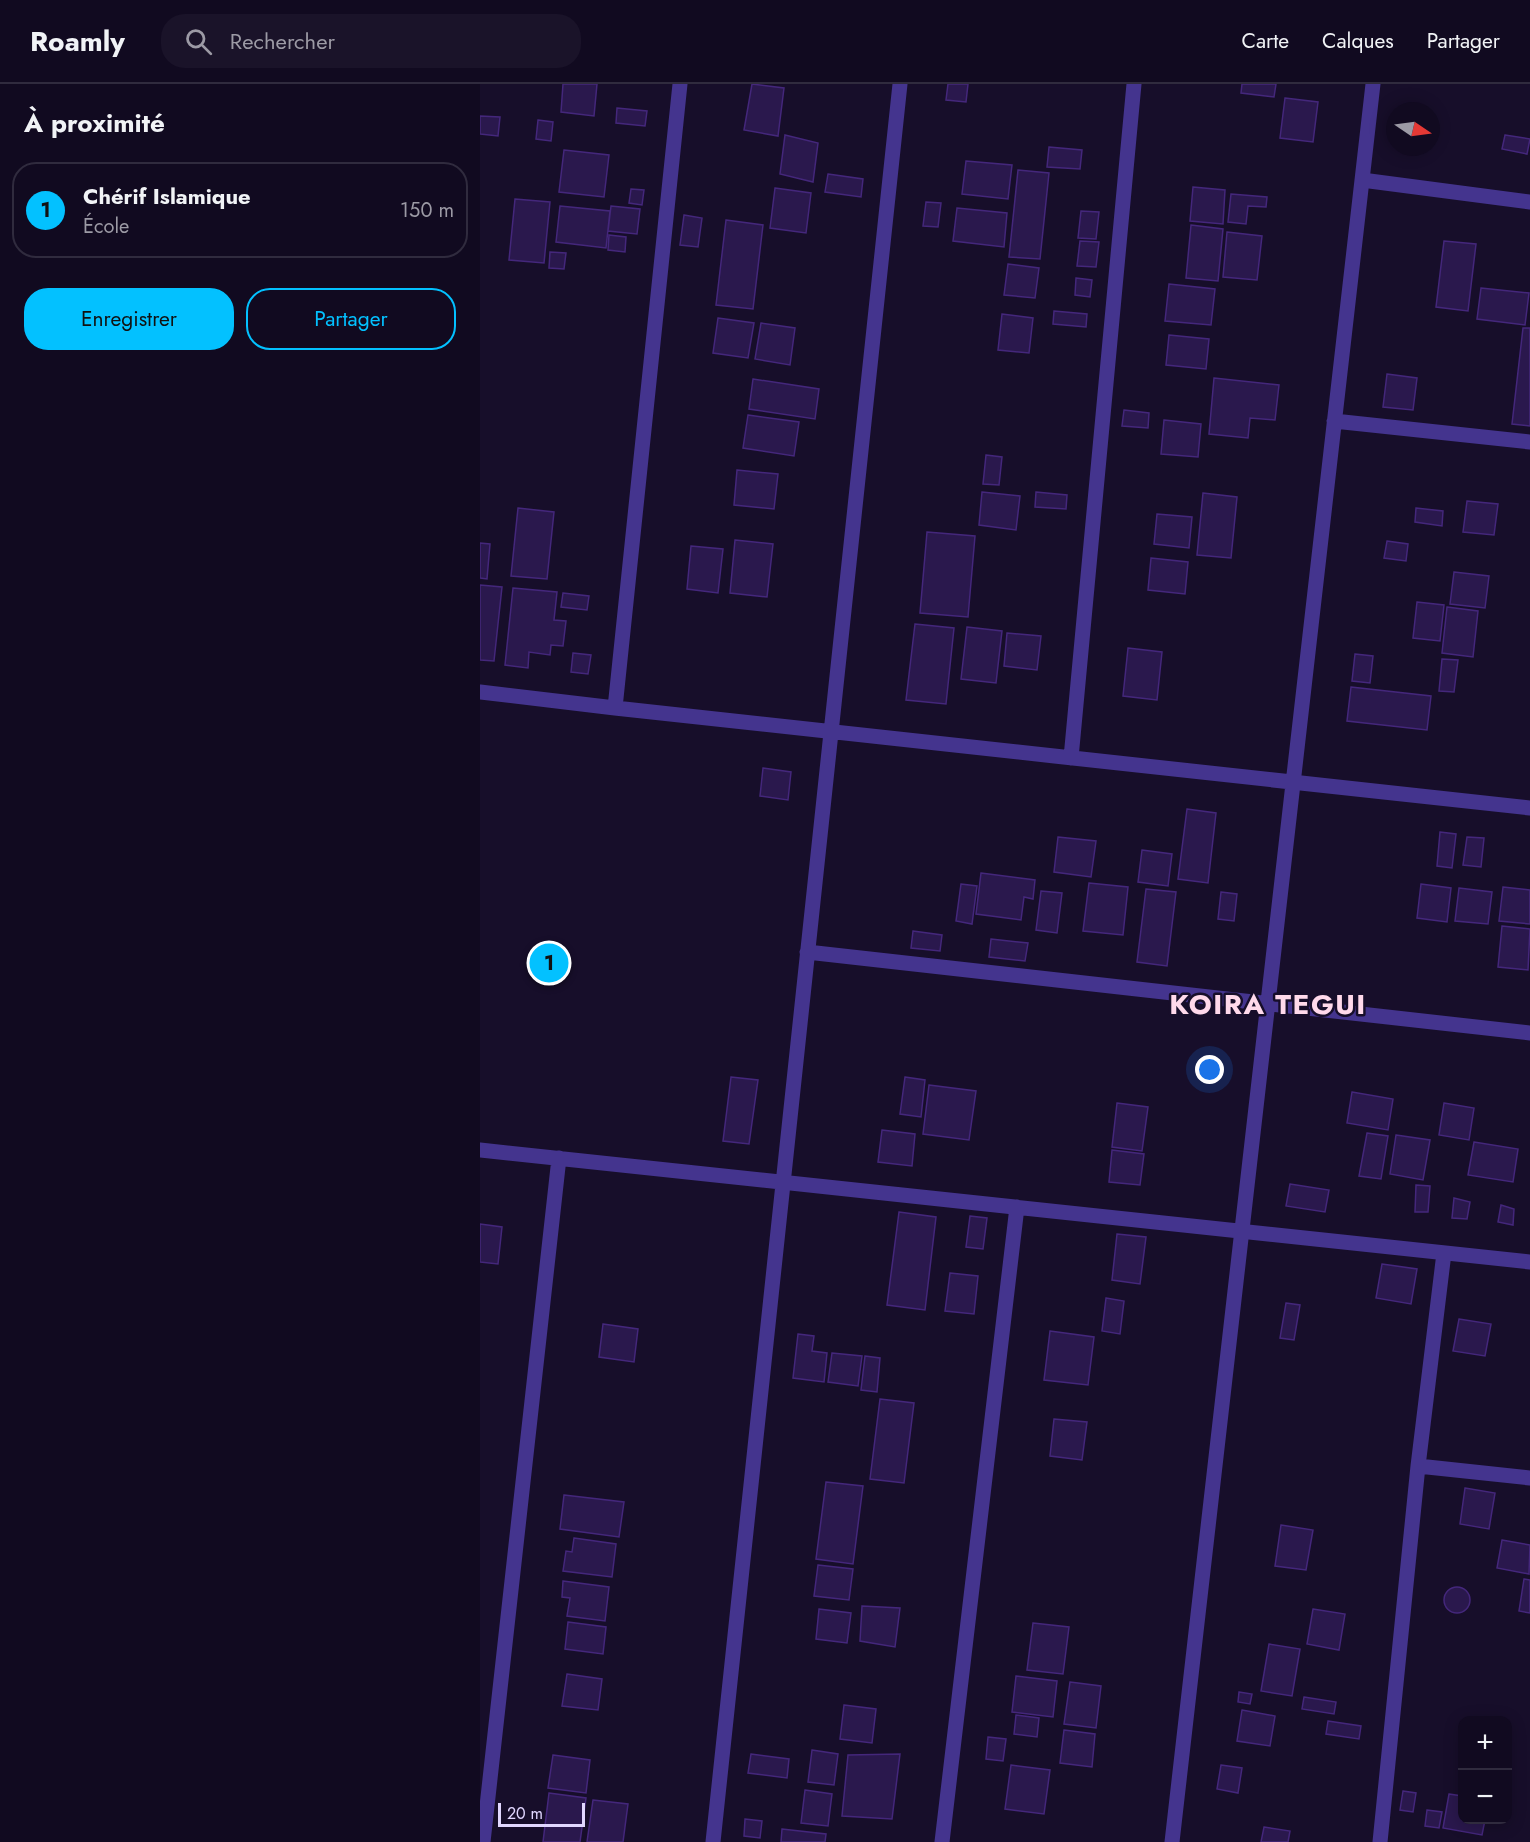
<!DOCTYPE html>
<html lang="fr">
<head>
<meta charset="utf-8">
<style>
  :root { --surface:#110a20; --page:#1a1329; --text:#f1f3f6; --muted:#9c9aa5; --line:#302b3e; --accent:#03c1ff }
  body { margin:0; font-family:Jost,sans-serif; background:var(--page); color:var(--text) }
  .controls { position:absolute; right:18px; bottom:18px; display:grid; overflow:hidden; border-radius:12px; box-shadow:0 3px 15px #0003 }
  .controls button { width:54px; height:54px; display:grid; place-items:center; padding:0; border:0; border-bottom:2px solid var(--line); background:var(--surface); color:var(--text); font:30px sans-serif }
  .compass { position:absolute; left:906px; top:18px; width:54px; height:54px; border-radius:50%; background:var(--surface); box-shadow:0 3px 15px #0003; rotate:103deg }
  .scale { position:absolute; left:18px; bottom:15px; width:87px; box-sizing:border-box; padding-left:6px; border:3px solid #e1d7ff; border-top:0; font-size:16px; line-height:21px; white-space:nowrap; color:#e1d7ff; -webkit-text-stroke:4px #170e2a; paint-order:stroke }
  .you { position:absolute; left:730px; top:986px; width:21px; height:21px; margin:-15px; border:4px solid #fff; border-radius:50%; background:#1a73e8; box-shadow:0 0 0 9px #1a73e833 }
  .badge { display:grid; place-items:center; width:39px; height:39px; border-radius:50%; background:var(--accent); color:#111; font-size:20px; font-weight:700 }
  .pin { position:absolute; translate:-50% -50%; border:3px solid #fff; box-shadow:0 2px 6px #0006 }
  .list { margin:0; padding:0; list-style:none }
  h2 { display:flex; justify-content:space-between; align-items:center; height:78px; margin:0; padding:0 24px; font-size:26px }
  h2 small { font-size:20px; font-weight:400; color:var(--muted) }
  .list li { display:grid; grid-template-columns:39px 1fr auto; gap:18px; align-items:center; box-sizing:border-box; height:96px; margin:0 12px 12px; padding:0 12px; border:2px solid var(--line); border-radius:24px }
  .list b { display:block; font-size:22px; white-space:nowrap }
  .list p { margin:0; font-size:20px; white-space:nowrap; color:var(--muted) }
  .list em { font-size:20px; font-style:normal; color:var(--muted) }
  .actions { display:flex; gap:12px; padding:18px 24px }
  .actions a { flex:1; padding:14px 0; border:2px solid var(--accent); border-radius:24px; text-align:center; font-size:21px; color:var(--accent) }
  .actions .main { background:var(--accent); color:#111 }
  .icon { flex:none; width:33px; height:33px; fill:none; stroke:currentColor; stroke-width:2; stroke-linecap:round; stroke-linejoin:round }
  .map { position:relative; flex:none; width:1050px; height:1758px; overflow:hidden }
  header { display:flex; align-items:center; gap:36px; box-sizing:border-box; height:84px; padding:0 30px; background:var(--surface); border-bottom:2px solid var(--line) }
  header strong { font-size:28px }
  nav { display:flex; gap:33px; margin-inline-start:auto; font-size:21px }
  .search { width:420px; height:54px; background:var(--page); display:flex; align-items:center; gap:15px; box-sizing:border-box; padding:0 21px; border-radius:24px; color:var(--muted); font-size:22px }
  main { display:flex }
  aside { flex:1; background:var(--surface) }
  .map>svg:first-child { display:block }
</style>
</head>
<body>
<header>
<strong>Roamly</strong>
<div class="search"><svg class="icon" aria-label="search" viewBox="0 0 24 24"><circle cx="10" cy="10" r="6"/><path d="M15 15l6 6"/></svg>Rechercher</div>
<nav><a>Carte</a><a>Calques</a><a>Partager</a></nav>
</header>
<main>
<aside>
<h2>À proximité<small></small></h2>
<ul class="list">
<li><span class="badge">1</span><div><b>Chérif Islamique</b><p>École</p></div><em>150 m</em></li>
</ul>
<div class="actions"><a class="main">Enregistrer</a><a>Partager</a></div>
</aside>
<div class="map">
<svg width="1050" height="1758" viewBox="0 0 1050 1758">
  <rect width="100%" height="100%" fill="#170e2a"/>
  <!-- building -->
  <path fill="#2a184d" stroke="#44277b" stroke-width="1.5" d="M83,0H117L114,32L81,28Z
    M272,0L304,4L298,52L264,46Z
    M468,0H488L486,18L466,16Z
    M762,0H796L794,13L761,9Z
    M805,14L838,18L833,58L800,54Z
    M137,24L167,27L165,42L136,39Z
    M0,32L20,33L18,52L0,50Z
    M58,36L73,38L71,57L56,55Z
    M305,51L338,59L333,98L300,90Z
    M1025,51L1050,55L1047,70L1022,65Z
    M569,63L602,66L600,85L567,83Z
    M84,66L129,71L124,113L79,108Z
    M486,77L532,81L528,115L482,110Z
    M538,86L569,89L560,175L529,173Z
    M348,90L383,95L381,113L345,108Z
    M713,103L745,106L743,140L710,137Z
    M295,104L331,109L326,149L290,144Z
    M151,105L164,106L162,121L149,119Z
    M751,110L787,113L786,123L768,122L766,140L748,138Z
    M35,115L70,118L64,179L29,176Z
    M446,118L461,119L458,143L443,142Z
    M80,122L130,127L126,164L76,158Z
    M131,122L160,125L157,150L128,147Z
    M477,124L527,129L524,163L473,157Z
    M601,127L619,128L616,155L598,154Z
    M204,131L222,134L218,163L200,161Z
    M246,136L283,141L273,225L236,221Z
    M711,141L743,145L738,197L706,194Z
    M747,148L782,152L777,196L743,193Z
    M129,151L146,153L145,168L128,166Z
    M600,157L619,158L616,183L597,182Z
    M964,157L996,160L988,227L956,223Z
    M70,168L86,169L84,185L69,184Z
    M528,180L559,184L555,214L524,211Z
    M596,194L612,196L610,213L595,211Z
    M689,200L735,205L731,241L685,237Z
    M1001,204L1049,209L1045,241L997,235Z
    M574,227L607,230L606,243L573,240Z
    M522,230L553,234L549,269L518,266Z
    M238,234L274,239L268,274L233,269Z
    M281,239L315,244L310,281L275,275Z
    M1043,244H1050V342L1032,340Z
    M689,251L729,255L726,285L686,281Z
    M907,290L937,294L933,326L903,323Z
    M734,294L799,301L795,336L770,334L768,354L729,350Z
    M273,295L339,305L335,335L269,325Z
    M644,326L669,329L668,344L642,342Z
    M268,331L319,338L314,372L263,364Z
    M684,336L721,340L718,373L681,370Z
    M506,371L522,373L519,401L503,400Z
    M257,386L298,390L294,425L254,421Z
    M502,408L540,412L536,446L499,441Z
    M556,408L587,411L586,425L555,423Z
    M723,409L757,413L751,474L717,471Z
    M987,417L1018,420L1014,451L983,448Z
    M38,424L74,428L67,495L31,492Z
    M936,424L963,427L962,442L935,438Z
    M677,430L712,433L709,464L674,460Z
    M447,448L495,452L488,533L440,529Z
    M255,456L293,460L287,513L250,509Z
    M907,457L928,460L926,477L904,474Z
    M0,459L10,460L7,495L0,494Z
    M211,462L243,465L238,509L207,505Z
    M671,474L708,478L705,510L668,506Z
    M974,488L1009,492L1005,524L970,520Z
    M0,501L22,503L14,577L0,576Z
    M33,504L77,508L74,536L86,537L83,562L71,561L70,571L49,568L48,584L25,581Z
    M83,509L109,512L107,526L81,523Z
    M937,518L964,521L960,557L933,554Z
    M967,523L998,527L993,573L962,569Z
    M435,540L474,544L466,620L426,616Z
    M487,543L522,547L516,599L481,595Z
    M527,549L561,552L557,586L524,582Z
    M648,564L682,568L677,616L643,612Z
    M93,569L111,571L108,590L91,588Z
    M875,570L893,572L890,599L872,597Z
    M962,575L978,576L974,608L959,607Z
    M871,603L951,612L947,646L867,637Z
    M283,684L311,688L308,716L280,712Z
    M707,725L736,729L728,799L698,795Z
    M960,748L976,750L972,784L957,782Z
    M578,753L616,757L611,793L574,788Z
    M987,753L1004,754L1001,783L983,781Z
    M662,766L692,770L688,802L658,798Z
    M501,789L555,796L553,815L544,813L541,836L496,830Z
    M609,799L648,803L643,851L603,847Z
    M481,800L497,802L492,840L476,837Z
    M941,800L971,804L967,838L937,834Z
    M1023,803L1050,806V840L1019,837Z
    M979,804L1012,808L1008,840L975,837Z
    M666,805L696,808L687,882L657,878Z
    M561,807L582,809L577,849L556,846Z
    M741,808L757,810L754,837L738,835Z
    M1022,842L1050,845L1048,886L1018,883Z
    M433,847L462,851L460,867L431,864Z
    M511,855L548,859L545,877L509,873Z
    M251,993L278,996L269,1060L243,1057Z
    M425,993L445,996L441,1033L420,1030Z
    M449,1001L496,1007L489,1056L443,1050Z
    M872,1008L913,1015L908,1046L867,1039Z
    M637,1019L668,1023L662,1067L632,1063Z
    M964,1019L994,1024L989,1056L959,1051Z
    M402,1046L435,1050L432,1082L398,1078Z
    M887,1049L908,1052L901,1095L879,1092Z
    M916,1051L950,1056L943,1096L910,1090Z
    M994,1058L1038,1065L1033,1098L988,1091Z
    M632,1066L664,1070L660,1101L629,1098Z
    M810,1100L849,1106L845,1128L806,1122Z
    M936,1101L950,1102L948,1128H935Z
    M974,1114L990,1118L987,1135L972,1134Z
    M1021,1121L1034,1125L1033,1141L1018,1138Z
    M419,1128L456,1133L445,1226L407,1221Z
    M490,1132L507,1134L503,1165L486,1163Z
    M0,1140L22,1143L18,1180L0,1178Z
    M637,1150L666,1153L660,1200L632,1196Z
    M902,1180L937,1185L931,1220L896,1214Z
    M470,1189L498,1192L494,1230L465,1227Z
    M626,1214L644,1217L640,1250L622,1247Z
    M806,1219L820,1221L814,1256L800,1254Z
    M979,1235L1011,1240L1005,1272L973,1267Z
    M123,1240L158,1245L154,1278L119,1273Z
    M570,1247L614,1253L608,1301L564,1296Z
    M318,1250L334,1252L332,1267L347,1269L344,1298L313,1294Z
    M352,1269L382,1272L378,1302L348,1298Z
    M385,1272L400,1274L397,1308L381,1306Z
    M400,1315L434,1319L424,1399L390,1395Z
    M574,1335L607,1338L602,1376L570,1372Z
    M346,1398L383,1402L373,1480L336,1475Z
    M985,1404L1015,1409L1009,1445L980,1440Z
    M84,1411L144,1418L139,1453L80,1445Z
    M801,1441L833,1446L826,1486L795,1482Z
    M94,1454L136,1460L132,1493L83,1487L86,1467L92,1468Z
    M1022,1456L1050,1461L1049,1490L1017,1484Z
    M338,1481L373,1485L369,1516L334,1512Z
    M1044,1495L1050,1496V1529L1039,1527Z
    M83,1497L129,1503L125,1537L87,1532L90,1514L82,1513Z
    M964 1516a13 13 0 1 1 26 0a13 13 0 1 1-26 0Z
    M382,1522L420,1524L415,1563L380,1557Z
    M339,1525L371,1529L367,1559L336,1555Z
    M833,1525L865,1530L859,1566L827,1560Z
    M88,1538L126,1543L123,1570L85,1565Z
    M553,1539L589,1543L583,1590L547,1586Z
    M789,1560L820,1565L812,1612L781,1607Z
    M87,1590L122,1595L118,1626L82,1622Z
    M536,1592L577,1597L573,1633L532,1628Z
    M590,1598L621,1602L616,1644L584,1640Z
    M759,1608L772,1610L770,1620L758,1618Z
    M824,1613L856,1618L854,1630L822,1625Z
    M364,1621L396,1625L392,1659L360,1655Z
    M762,1626L795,1632L790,1662L757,1657Z
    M536,1631L559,1634L557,1653L534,1650Z
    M848,1637L881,1642L879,1655L846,1650Z
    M584,1646L615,1650L612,1683L580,1679Z
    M508,1653L526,1655L523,1677L506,1675Z
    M332,1666L358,1670L354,1701L328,1698Z
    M271,1670L309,1675L307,1694L268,1689Z
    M420,1670L412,1735L362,1732L368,1671Z
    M73,1671L110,1676L106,1709L68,1704Z
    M531,1681L570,1686L564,1730L525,1725Z
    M741,1681L762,1684L758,1709L737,1705Z
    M325,1706L352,1710L348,1742L321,1739Z
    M923,1707L936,1709L933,1728L920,1726Z
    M69,1709L106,1714L100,1758H63Z
    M969,1710L982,1712V1736H1005L1002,1751L963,1744Z
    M113,1716L148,1720L143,1758H107Z
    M947,1726L962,1728L959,1744L945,1742Z
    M265,1735L282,1737L280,1754L264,1752Z
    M784,1743L810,1747L808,1758H781Z
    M302,1745L346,1750L345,1758H301Z"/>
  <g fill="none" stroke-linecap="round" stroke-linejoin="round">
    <!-- minor -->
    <path stroke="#44348e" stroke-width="15" d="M882,96L1050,118
      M854,337L1050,358
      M0,608L135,624L1050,724
      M135,624L200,0
      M591,674L654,0
      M327,868L1050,949
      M0,1066L1050,1178
      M938,1382L1050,1394
      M3,1758L79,1074
      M233,1758L420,0
      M462,1758L537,1123
      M692,1758L893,0
      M900,1758L938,1382L964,1169"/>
  </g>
  <g text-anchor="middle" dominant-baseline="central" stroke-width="5" stroke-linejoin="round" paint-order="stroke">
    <!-- district labels -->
    <g font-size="28" font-weight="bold" letter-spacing="1.5" fill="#ffd9eb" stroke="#170e2a">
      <text x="788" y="920">KOIRA TEGUI</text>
    </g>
  </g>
</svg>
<div class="controls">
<button>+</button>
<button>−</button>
</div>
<svg class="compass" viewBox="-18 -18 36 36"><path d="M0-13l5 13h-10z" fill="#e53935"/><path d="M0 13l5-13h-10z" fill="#9c9aa5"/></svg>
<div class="scale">20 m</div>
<div class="you"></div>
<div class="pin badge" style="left:69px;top:879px">1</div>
</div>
</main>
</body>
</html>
